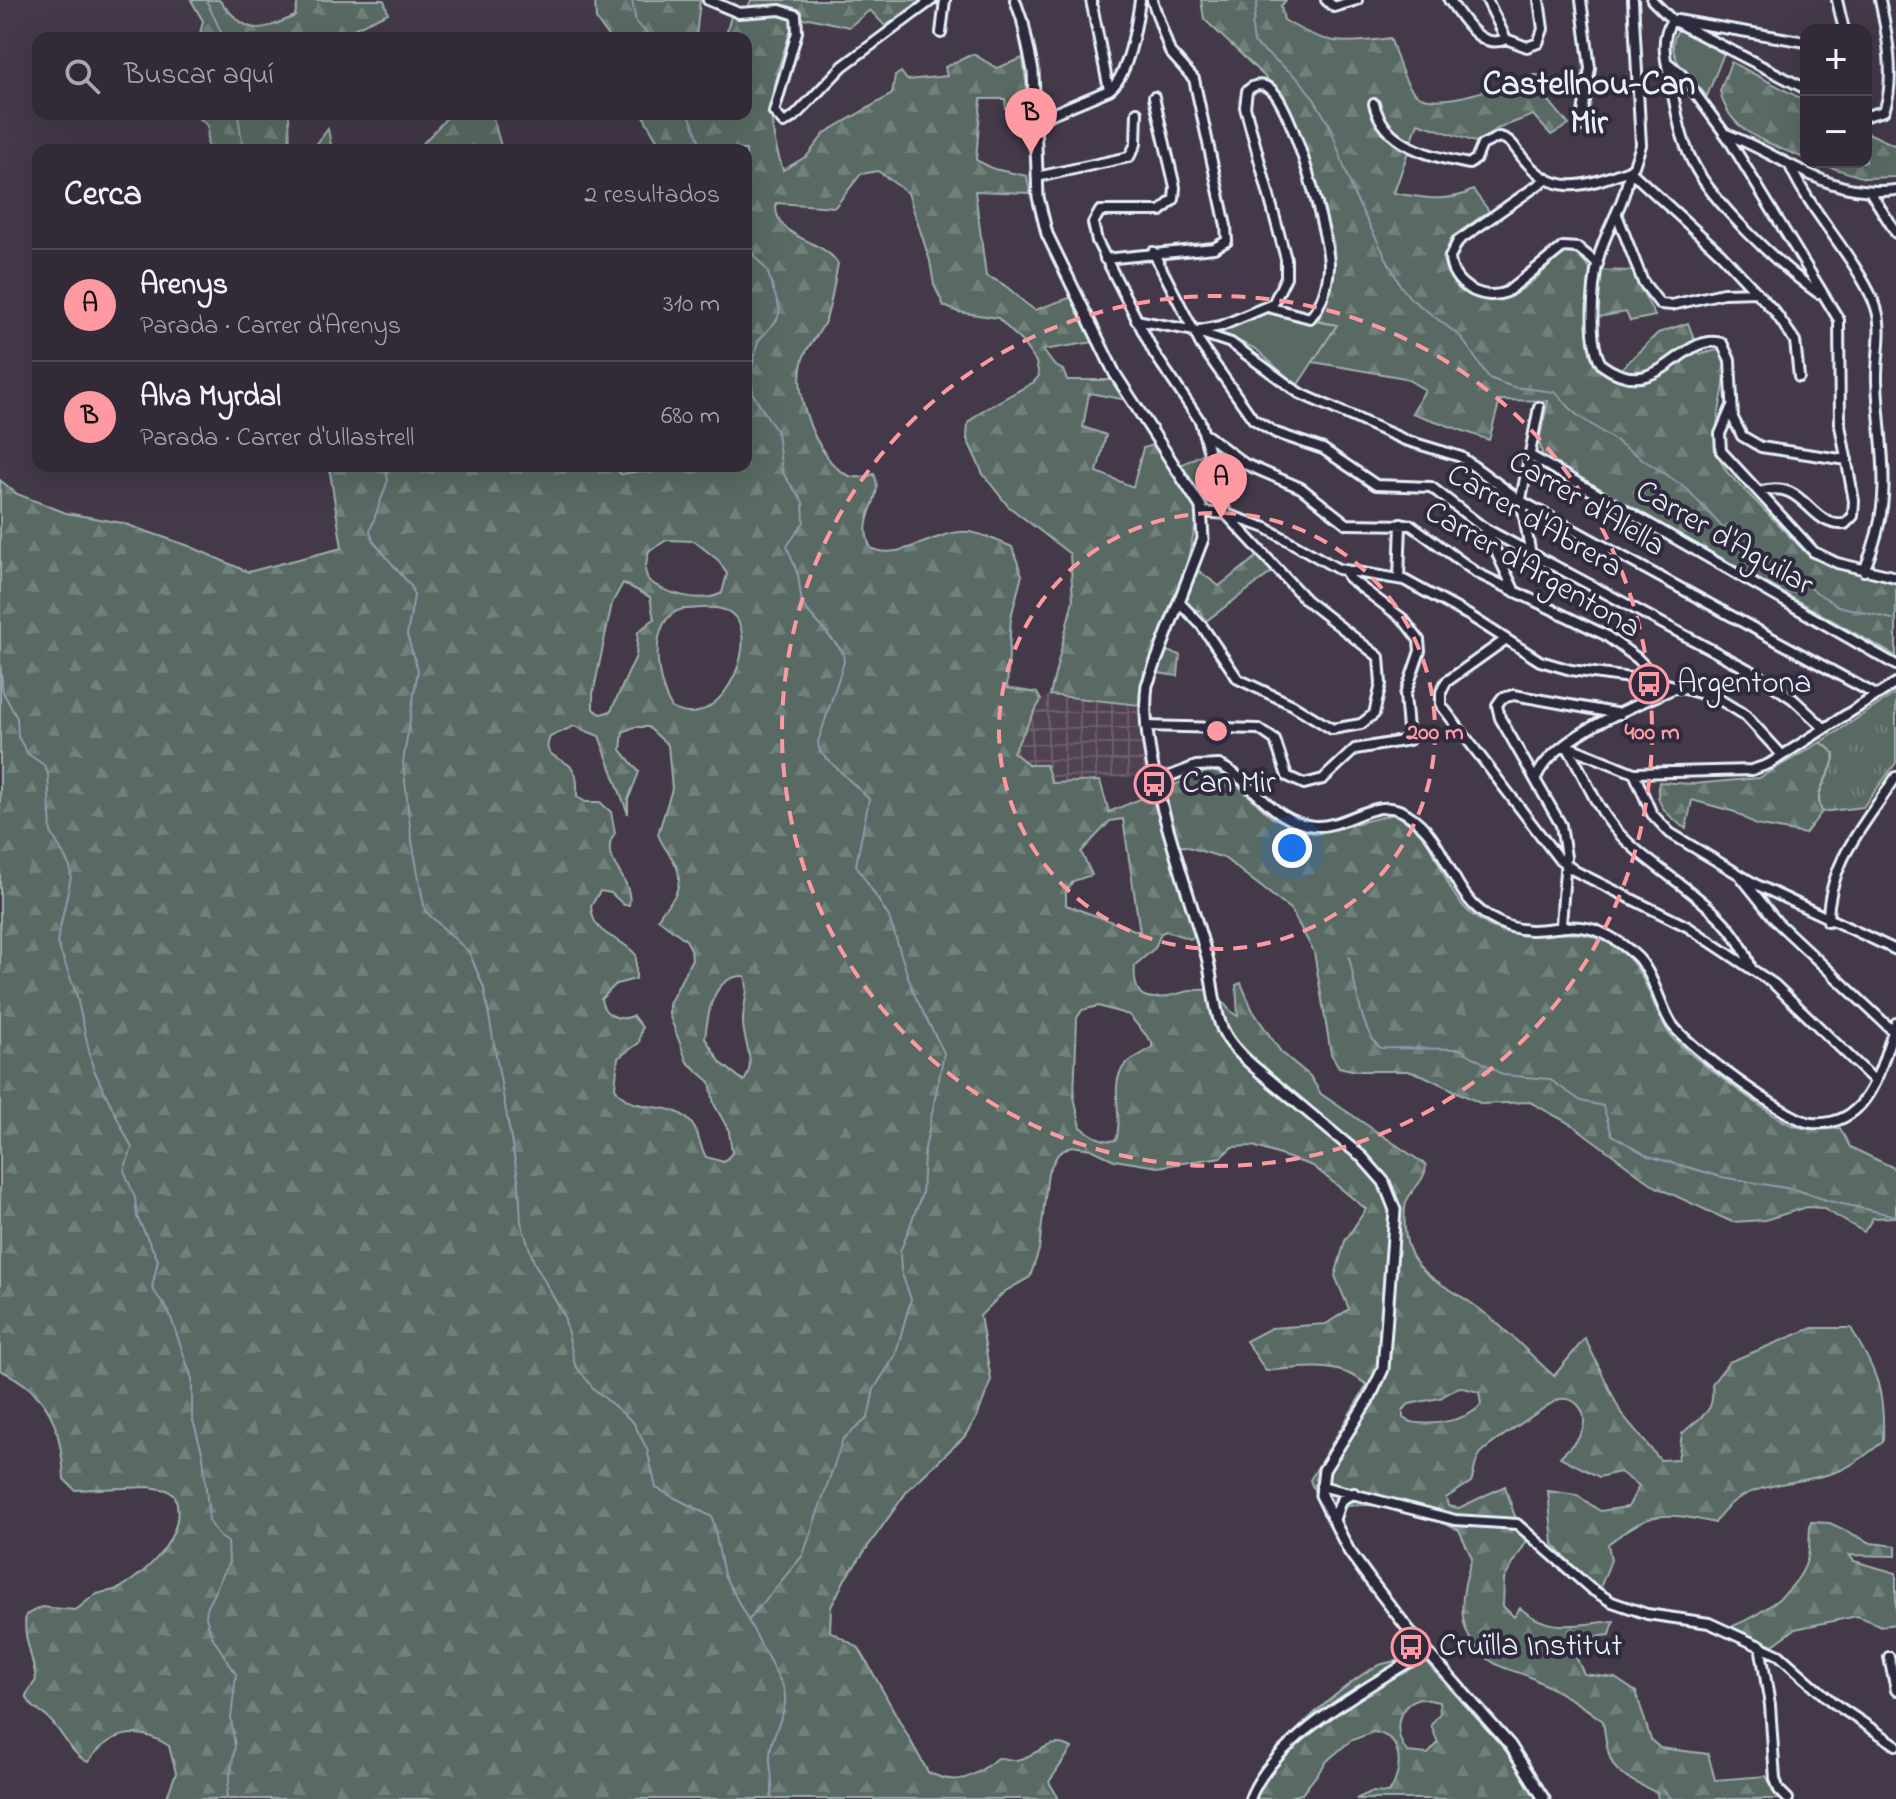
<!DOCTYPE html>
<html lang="es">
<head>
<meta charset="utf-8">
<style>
  :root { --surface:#322b37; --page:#3d3742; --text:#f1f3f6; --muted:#a8a7ad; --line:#4d4752; --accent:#ff9aa2 }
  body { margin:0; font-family:"Indie Flower",sans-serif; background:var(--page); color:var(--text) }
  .controls { position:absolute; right:24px; top:24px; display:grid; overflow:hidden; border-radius:16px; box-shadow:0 8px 32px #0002 }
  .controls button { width:72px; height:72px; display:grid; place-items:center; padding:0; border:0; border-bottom:2px solid var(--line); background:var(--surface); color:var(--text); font:40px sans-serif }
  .you { position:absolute; left:1292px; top:848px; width:28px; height:28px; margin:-20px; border:6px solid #fff; border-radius:50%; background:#1a73e8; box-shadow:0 0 0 12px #1a73e833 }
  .badge { display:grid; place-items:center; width:52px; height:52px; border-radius:50%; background:var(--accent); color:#111; font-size:26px; font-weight:700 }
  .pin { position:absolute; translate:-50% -66px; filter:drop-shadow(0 2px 4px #0008) }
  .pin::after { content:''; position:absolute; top:42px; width:28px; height:24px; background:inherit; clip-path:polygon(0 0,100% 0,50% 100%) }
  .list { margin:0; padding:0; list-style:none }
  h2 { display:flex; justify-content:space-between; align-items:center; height:104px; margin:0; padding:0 32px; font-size:34px }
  h2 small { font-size:26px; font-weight:400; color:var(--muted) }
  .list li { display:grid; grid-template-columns:52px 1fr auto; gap:24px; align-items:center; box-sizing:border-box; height:112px; padding:0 32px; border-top:2px solid var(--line) }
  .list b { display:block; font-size:30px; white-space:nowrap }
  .list p { margin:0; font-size:26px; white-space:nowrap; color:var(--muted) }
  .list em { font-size:26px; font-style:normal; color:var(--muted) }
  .icon { flex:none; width:44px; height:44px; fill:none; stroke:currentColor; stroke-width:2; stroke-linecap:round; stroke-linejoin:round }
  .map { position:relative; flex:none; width:1896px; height:1799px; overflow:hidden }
  .search { position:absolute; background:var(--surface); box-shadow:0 8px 32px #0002; left:32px; top:32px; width:720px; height:88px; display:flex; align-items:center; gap:20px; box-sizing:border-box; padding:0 28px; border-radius:16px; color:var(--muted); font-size:30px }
  .panel { position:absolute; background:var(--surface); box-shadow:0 8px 32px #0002; left:32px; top:144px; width:720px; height:328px; border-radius:16px }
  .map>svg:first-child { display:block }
</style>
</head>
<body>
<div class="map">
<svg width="1896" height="1799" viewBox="0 0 1896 1799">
  <defs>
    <pattern id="industrial-grid" width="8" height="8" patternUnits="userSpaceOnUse" patternTransform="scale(2)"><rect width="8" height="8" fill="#514351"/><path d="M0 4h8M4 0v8" fill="none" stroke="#6a5f6b"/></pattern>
    <pattern id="grass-tufts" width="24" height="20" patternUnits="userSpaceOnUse" patternTransform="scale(2)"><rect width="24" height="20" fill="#586a63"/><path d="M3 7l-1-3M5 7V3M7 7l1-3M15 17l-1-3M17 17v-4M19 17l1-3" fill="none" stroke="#70807a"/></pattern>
    <pattern id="forest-firs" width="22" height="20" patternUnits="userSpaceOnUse" patternTransform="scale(2)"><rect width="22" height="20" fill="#586a63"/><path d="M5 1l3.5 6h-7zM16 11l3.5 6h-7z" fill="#70807a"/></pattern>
  </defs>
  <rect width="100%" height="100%" fill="#433949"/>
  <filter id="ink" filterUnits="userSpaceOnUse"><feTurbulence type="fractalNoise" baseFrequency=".0125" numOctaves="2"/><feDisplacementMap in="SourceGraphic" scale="16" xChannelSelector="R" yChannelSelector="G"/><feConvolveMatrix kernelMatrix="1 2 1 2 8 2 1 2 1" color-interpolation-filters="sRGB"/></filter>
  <g filter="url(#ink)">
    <!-- industrial -->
    <path fill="url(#industrial-grid)" d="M1050,695L1139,705L1140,734L1149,775L1052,783L1013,752L1041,700Z"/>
    <!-- grass -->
    <path fill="url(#grass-tufts)" stroke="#a0aeae" stroke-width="2" d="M1896,693V763L1863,807L1822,812C1811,789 1835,775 1834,753L1821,742Z"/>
    <!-- forest -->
    <path fill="url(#forest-firs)" stroke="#a0aeae" stroke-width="2" fill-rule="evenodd" d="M191,0H219C248,34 255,34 295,16L298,0H384L388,13L334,38H199L203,21Z
      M595,0H700L696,37L699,38H609L596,19Z
      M751,0H921L885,26L870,10L849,27L809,18L794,21C773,84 761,105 783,170L807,156L825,133L892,94L895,76L901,72L907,80L947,76L945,67L973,54L997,68L1023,58L1029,107L1006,109L1005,99H981L976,160L994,169L1027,176L1030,193L975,191L986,276C1013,286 1014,297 1035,310L1072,297L1094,342L1043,350L1054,365L1063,370L1067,380H1113L1127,400L1089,393L1083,427L1106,435L1097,472L1133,487L1143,448L1165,442L1181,465L1206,452L1219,501L1197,520L1187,562L1219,586L1258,556L1272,572L1206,621L1199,610H1172L1156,648L1180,655L1178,676L1144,671L1139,705L1050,695L1073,600L1070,554L1008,506L983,474L967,439L968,423L980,412L1034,382L1039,376L1036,362L1022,342L998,318L958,312L944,306L934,285L930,261L908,193L878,171L861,174L835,207L776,203C773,240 825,239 838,264C834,282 832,302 826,319C821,333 809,343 804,356C792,390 811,437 831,462C844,477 855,481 874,474C886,499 855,517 871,548C901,563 938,528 970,532C983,534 1000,542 1012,547L1022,575L1011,617L1007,688L1037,693L1041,700L1013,752L1029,765H1046L1052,783L1100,781L1109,812L1210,770L1229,777L1272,818L1316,834L1393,814C1444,838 1436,883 1469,912C1524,961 1570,909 1622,952C1648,973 1651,1008 1670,1035C1680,1049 1775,1119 1792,1125C1808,1131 1823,1130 1840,1128L1850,1147L1896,1169V1217L1873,1218L1864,1232L1822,1208L1807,1207L1765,1220L1732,1222L1656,1187L1574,1126L1530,1102L1482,1104L1422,1075L1407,1071H1356L1339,1067L1331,1054L1314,952L1291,910L1224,858L1185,846L1168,847L1195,936L1190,939L1166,931L1161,933L1155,948L1135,965C1130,1023 1179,986 1205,990C1223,994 1225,1011 1238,1016L1236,985L1241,983L1253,1011L1281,1052L1310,1076L1321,1094L1426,1165C1426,1183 1406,1192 1405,1208C1400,1270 1432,1276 1474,1305C1503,1325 1528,1353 1554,1376L1585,1338L1621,1413L1660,1460L1678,1459L1682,1434C1702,1413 1715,1416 1712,1384L1729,1362L1812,1328H1851C1877,1374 1885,1388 1883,1442C1870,1451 1856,1464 1841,1470C1798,1488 1740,1477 1715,1523C1661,1511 1652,1511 1608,1544L1611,1560L1600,1588L1573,1566L1553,1544L1548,1491L1577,1495L1600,1511L1628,1507L1639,1486L1620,1472L1599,1477L1560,1457C1567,1449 1577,1442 1581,1433C1590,1417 1579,1396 1560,1399C1554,1400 1486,1447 1481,1453C1474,1462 1475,1472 1471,1482L1446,1498L1448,1506L1459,1508L1505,1486L1514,1514L1528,1539L1504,1579L1503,1606L1514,1617L1520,1608C1549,1634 1578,1624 1614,1621L1610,1635L1568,1640L1584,1674L1615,1678L1636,1692L1651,1740L1660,1748L1708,1754L1715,1780L1766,1776L1779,1799H1658L1657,1793C1612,1771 1610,1773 1603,1721C1582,1705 1558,1691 1534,1679C1521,1672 1505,1670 1494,1663C1453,1637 1459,1597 1472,1558L1459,1530C1421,1513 1362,1493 1323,1514L1310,1480L1367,1385C1338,1360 1302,1368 1266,1371L1246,1341L1271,1328L1326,1324L1349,1309L1335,1276L1345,1241L1366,1209L1313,1166L1253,1146L1232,1147L1221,1157L1158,1167L1114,1160L1091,1149L1071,1146L1058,1154L1048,1172L1039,1250L1030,1277L1004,1292L980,1316L991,1380L977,1417L964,1437L908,1490L845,1579L831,1607L830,1631L859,1648L928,1772C956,1787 974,1778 997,1758C1004,1757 1009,1761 1016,1760C1038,1757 1048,1735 1072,1748L1049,1782L1059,1799H166L176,1773L169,1746C138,1725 110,1732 88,1762C72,1756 62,1731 48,1718C39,1710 30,1708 26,1695L36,1680C34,1658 22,1638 26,1615L41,1607L75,1610C83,1606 88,1599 95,1595C103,1591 112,1592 120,1588C150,1570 188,1534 175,1496L167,1490L149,1487L75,1490L64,1479C61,1426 50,1393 0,1370V480L17,494L66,513L122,523L189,546L248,572L342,548L329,466H612L621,474L646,470L648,466H746V150H663L642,114H746V38H725L731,16L744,18ZM667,540L694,541L718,560L727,574L722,593C702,604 665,594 648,580L645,570L649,551ZM623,583L650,597L654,619L638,632L636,656L611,711L601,714L593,709V694L612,603ZM683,609C694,609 709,606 721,609C771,620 725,738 672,708C656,684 646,617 683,609ZM574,726L599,736L628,814V800L639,772L621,750L623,732L634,727H648L668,745L672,789L658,834C665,856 687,864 676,893C672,903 662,908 658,919L686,940L691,949L692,959L669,1004V1014L687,1062L710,1082L714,1104L729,1131L732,1153L724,1162L706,1157C698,1143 699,1127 685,1117C664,1100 632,1115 615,1088L618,1058L639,1043L642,1027L633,1016C619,1022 603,1015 601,999L616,984L636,979V955C620,935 593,938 591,906L600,891L611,893L624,905H629C635,877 596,859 615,833L611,812L600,802H586L577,797C577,787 579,773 569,765C558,756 541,756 550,737ZM1123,819L1140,932L1066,905V892L1073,881L1092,875L1081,852L1110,821ZM745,976C750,991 743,1004 743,1020C742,1042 758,1061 744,1081L721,1063L705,1038C708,1013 712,975 745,976ZM1098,1006L1129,1015L1152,1042V1047C1144,1054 1132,1058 1125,1065C1108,1084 1124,1117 1116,1140C1103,1143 1091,1135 1081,1127L1074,1097L1077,1018L1082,1010ZM1459,1387L1479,1392L1481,1404C1471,1421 1418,1430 1403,1418V1410L1409,1404L1440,1398Z
      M1201,0H1286L1281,6L1284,20C1325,45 1343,45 1390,38C1397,54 1402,82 1416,94C1437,112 1510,82 1535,75H1548L1559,93L1545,96L1569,125L1551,135L1533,115L1497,129L1478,143L1418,123L1394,193C1421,197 1447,204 1473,190L1489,211L1452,237L1443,259C1446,274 1454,286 1468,294C1507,317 1538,274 1565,252L1577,255L1591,270L1632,271L1655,316L1630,321L1626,312L1587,319L1594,365L1612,378L1658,333L1688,323L1700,354L1718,350L1724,354C1731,399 1701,433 1727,472L1811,558L1896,584V656L1543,458L1539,441L1548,401L1500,400L1489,440L1412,413L1425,390L1405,378L1313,362L1336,325L1318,321L1332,287L1334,245L1316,182L1291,111L1284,95L1204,19Z
      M1731,62L1806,101V159C1769,143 1729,134 1720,91Z
      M195,114H289L290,150H207L208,126Z
      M450,114H492L502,150H417Z
      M328,129L332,150H312Z
      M1866,132L1896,146V177L1865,178L1813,162H1866Z
      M1821,742L1834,753C1835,775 1810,789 1822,812L1805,834L1756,825L1735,812L1692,800L1686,829C1669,816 1653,805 1659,782L1693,784L1759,778Z
      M1811,1522L1830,1523L1871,1543L1896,1546V1556L1849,1555L1854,1561L1896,1573V1624L1881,1626L1857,1616L1795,1629L1773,1645L1731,1627C1760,1615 1797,1592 1807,1560C1811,1548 1808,1534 1811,1522Z
      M1404,1660L1426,1662L1509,1754L1537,1799H1356L1371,1792L1389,1793C1403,1772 1405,1736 1373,1732L1350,1741L1328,1760L1302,1794L1281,1799H1244C1255,1763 1344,1681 1379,1665C1387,1662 1396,1661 1404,1660ZM1419,1698L1439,1702L1440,1713L1431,1725L1438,1743L1428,1754L1407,1752C1394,1734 1394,1708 1419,1698Z"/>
    <!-- park -->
    <path fill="#586a63" stroke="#a0aeae" stroke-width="2" d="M1678,30L1724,53L1707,96C1691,77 1661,55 1678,30Z
      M1267,313L1337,325L1297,386L1256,349L1219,332Z"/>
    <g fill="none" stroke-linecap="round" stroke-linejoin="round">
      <!-- stream -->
      <path stroke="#8d9cad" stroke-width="2" d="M206,0L224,38
        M632,0L636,23L653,38
        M1258,0L1252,27L1254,43L1299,79L1314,99L1330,126L1354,195L1400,285L1410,298L1461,337L1489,378L1513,387L1555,392L1577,415L1686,488L1732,538L1753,552L1838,606L1896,620
        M238,114L243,150
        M689,114L703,150
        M746,247L767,270L780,310L777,320L758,341L751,373L753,394L777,432L782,472L803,502L804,522L787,546L798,575L802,604L843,652L844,662L818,742L820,752L869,799L856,865L889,917L913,992L944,1053L924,1154L922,1194L900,1252L901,1271L911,1299L895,1356L874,1389L868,1418L843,1439L803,1555L748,1621
        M385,466L388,480L370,531L373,541L411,586L414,596L407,635L418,670L403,762L411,836L425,911L469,952L484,988L519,1184L521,1223L534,1262L564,1316L575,1365L594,1389L633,1422L647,1449L656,1488L712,1517L724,1575L783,1686C792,1710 771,1730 770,1754C769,1770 775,1783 771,1799
        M0,660L3,692L17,718L18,737L28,754L44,765L48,774L51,832L70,867L71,877L57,942L76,993L93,1068L132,1148L124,1170L135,1198L137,1217L158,1260L152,1288L169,1312L192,1379V1417L203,1455L209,1521L220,1537L228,1542L229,1562L207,1607L206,1617L211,1635L236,1674L231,1719L235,1747L226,1799
        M1349,957C1355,981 1361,1035 1381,1048L1460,1049L1503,1075L1549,1079L1581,1101L1603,1106L1612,1135L1648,1156L1722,1177L1797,1190L1829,1201L1896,1216
        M1663,1790L1672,1799"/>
      <!-- minor casing -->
      <g stroke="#e8f1f8" stroke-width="14">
        <path id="minor" d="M708,0L739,13L780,10L796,15L797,32L774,112L784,123L795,116L843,66L932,0
          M1015,0L1023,23
          M1326,0L1334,7L1357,0
          M1449,0C1463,18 1480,51 1506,39
          M1487,0L1506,39
          M1652,0L1672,20L1806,89
          M1837,0L1844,30
          M1672,20C1659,40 1666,61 1671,84C1676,110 1680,137 1692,161C1712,203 1780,266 1818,293
          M1677,20L1806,42
          M941,33L945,0
          M1506,39L1527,47L1538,43L1543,29L1539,0
          M1667,62L1681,74L1728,138L1839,320L1840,425L1854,501L1853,516L1845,524C1807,527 1806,477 1759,492
          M1109,90C1128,78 1137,22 1140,0
          M1154,97L1175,187L1174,199L1161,211H1100L1093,223L1097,241L1154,353L1200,421L1226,514L1306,600L1379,657L1381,684L1374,714L1361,724L1332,729L1293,705L1238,679L1202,626L1180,603
          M1374,104C1385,147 1431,156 1469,164L1476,159L1482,145L1499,137C1511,139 1515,148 1522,157C1555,199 1585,186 1629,170L1634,166L1641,145L1633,0
          M1866,116L1884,111C1896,80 1887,33 1880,0
          M1035,121L1109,90L1091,0
          M1581,126L1590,68L1581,0
          M1726,134C1788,157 1824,198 1896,190
          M1790,166C1812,214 1852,253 1874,302C1885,327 1876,354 1877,381C1880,458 1896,495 1864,571
          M1629,170C1627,203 1605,228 1598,260C1593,285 1587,344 1602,365C1659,406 1680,331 1722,343L1730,360L1733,418L1742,436L1761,447L1847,460
          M1629,170L1721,254L1775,312L1795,341L1799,377
          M1037,177L1129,157L1136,144L1137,112
          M1545,180L1458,241L1450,257C1451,285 1482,302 1507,292L1563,247L1578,248L1598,264
          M1871,193L1896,233
          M1617,215L1643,282L1660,304L1672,305L1723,293L1757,292
          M1153,252L1201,345L1253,419L1276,433L1323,449L1376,485L1431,487L1484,528L1753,672L1793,699L1823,727
          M1105,259L1214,248L1227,241L1226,226L1194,79L1170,52L1152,0
          M1136,320L1195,331L1231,343L1299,393L1405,440L1461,457L1521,501L1876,695
          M1200,330L1221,326L1273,304L1286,277V259L1245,107L1247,91C1253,85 1261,83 1269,88C1291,100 1330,240 1329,267C1328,284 1322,305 1310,318L1268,307
          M1731,408L1720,434L1721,451L1814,552L1837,563L1896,577
          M1208,436L1245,464L1301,488L1347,524L1411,525L1477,573L1605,635L1637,658L1660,682
          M1529,455L1896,665
          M1203,512L1226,514L1266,528L1338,569L1404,580L1470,616L1540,661L1571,670L1660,682L1717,698L1745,715L1782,755
          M1485,528L1515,592
          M1530,550L1521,499L1539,407
          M1399,578L1401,524
          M1505,640L1446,682L1441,692V705L1558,858L1575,871L1688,927L1774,984L1875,1081
          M1146,726L1259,729L1275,740L1287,776L1304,784L1323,779L1355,749L1409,740L1405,695L1420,651L1419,640L1403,619L1349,578L1345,571
          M1565,745L1634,773L1752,770L1769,764L1896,683
          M1566,745C1584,773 1594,805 1616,830C1657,877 1731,904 1751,968
          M1634,773L1652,814L1670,833L1755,884L1896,950
          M1536,778C1553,736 1636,706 1677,687
          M1157,781L1196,766L1219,765C1255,781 1271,823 1315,826C1347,828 1377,794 1407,814C1453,843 1446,898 1498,922C1551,947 1572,900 1634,954C1653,970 1658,1002 1671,1023C1684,1044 1788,1121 1812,1123C1871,1128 1880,1066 1896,1023
          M1741,877L1777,922L1893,1031
          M1828,921C1828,862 1866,823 1896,777
          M1561,925L1566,857L1561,825L1500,718L1497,705L1502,698L1514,695L1620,714
          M1321,1486L1455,1520L1517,1524L1591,1589L1612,1602L1647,1614L1709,1623L1779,1655L1832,1702L1896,1745
          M1334,1521L1341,1500L1354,1493
          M1760,1645L1770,1705L1775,1779L1779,1790L1788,1799
          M1889,1657L1896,1690
          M1250,1799C1270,1743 1361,1690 1411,1661"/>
      </g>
      <!-- tertiary casing -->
      <g stroke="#e8f1f8" stroke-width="15">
        <path id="tertiary" d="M1023,23L1033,71L1038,197L1047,234L1115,374L1201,507L1203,539L1147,685C1137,757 1187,884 1207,957C1213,980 1213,1007 1222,1028C1229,1044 1241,1055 1253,1066L1362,1157L1384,1182L1395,1210L1383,1369L1371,1395L1324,1470L1321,1495L1349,1551L1370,1580L1419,1643L1510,1745L1544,1799
          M1411,1661L1419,1643"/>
      </g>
      <!-- minor -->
      <use href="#minor" stroke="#2f2a3d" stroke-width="8"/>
      <!-- tertiary -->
      <use href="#tertiary" stroke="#2f2a3d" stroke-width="9"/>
    </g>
  </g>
  <!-- distance rings -->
  <g fill="none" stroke="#ff9aa2" stroke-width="4" stroke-dasharray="14 10">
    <circle cx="1217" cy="731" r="218"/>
    <circle cx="1217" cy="731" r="435"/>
  </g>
  <!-- icons -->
  <defs>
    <g id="bus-ring" transform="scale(2)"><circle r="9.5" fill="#2f2a3d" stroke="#ff9aa2" stroke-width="1.5"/><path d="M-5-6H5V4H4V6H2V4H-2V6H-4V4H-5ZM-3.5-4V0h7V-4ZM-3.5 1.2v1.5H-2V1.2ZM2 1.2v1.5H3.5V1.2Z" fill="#ff9aa2"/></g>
  </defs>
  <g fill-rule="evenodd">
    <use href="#bus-ring" x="1649" y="684"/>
    <use href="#bus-ring" x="1154" y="784"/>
    <use href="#bus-ring" x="1411" y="1647"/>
  </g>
  <g text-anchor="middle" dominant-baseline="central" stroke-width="8" stroke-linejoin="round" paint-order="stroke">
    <!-- street labels -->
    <g font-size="32" fill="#e8f1f8" stroke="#2f2a3d">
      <text transform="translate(1586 505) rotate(31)">Carrer d'Alella</text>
      <text transform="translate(1534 522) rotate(30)">Carrer d'Abrera</text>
      <text transform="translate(1724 539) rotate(30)">Carrer d'Aguilar</text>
      <text transform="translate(1532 571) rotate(30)">Carrer d'Argentona</text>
    </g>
    <!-- poi labels -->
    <g font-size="32" fill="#e8f1f8" stroke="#2f2a3d" text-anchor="start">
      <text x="1677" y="684">Argentona</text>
      <text x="1182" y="784">Can Mir</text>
      <text x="1439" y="1647">Cruïlla Institut</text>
    </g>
    <!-- neighbourhood labels -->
    <g font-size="34" font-weight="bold" fill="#e8f1f8" stroke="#2f2a3d">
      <text x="1589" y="86">Castellnou-Can<tspan x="1589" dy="39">Mir</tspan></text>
    </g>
  </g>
  <circle cx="1217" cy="731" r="12" fill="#ff9aa2" stroke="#2f2a3d" stroke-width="4"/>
  <g font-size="24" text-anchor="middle" font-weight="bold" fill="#ff9aa2" stroke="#2f2a3d" stroke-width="8" stroke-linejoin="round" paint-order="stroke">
    <text x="1435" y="739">200 m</text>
    <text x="1652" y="739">400 m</text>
  </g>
</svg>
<div class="controls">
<button>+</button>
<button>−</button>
</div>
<div class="you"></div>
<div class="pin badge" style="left:1221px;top:519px">A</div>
<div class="pin badge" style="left:1031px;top:154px">B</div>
<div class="search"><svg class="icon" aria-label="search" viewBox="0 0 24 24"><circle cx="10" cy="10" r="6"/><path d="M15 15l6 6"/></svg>Buscar aquí</div>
<section class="panel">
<h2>Cerca<small>2 resultados</small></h2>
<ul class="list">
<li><span class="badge">A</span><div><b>Arenys</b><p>Parada · Carrer d'Arenys</p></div><em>310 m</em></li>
<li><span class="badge">B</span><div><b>Alva Myrdal</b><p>Parada · Carrer d'Ullastrell</p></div><em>680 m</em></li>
</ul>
</section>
</div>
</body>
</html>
